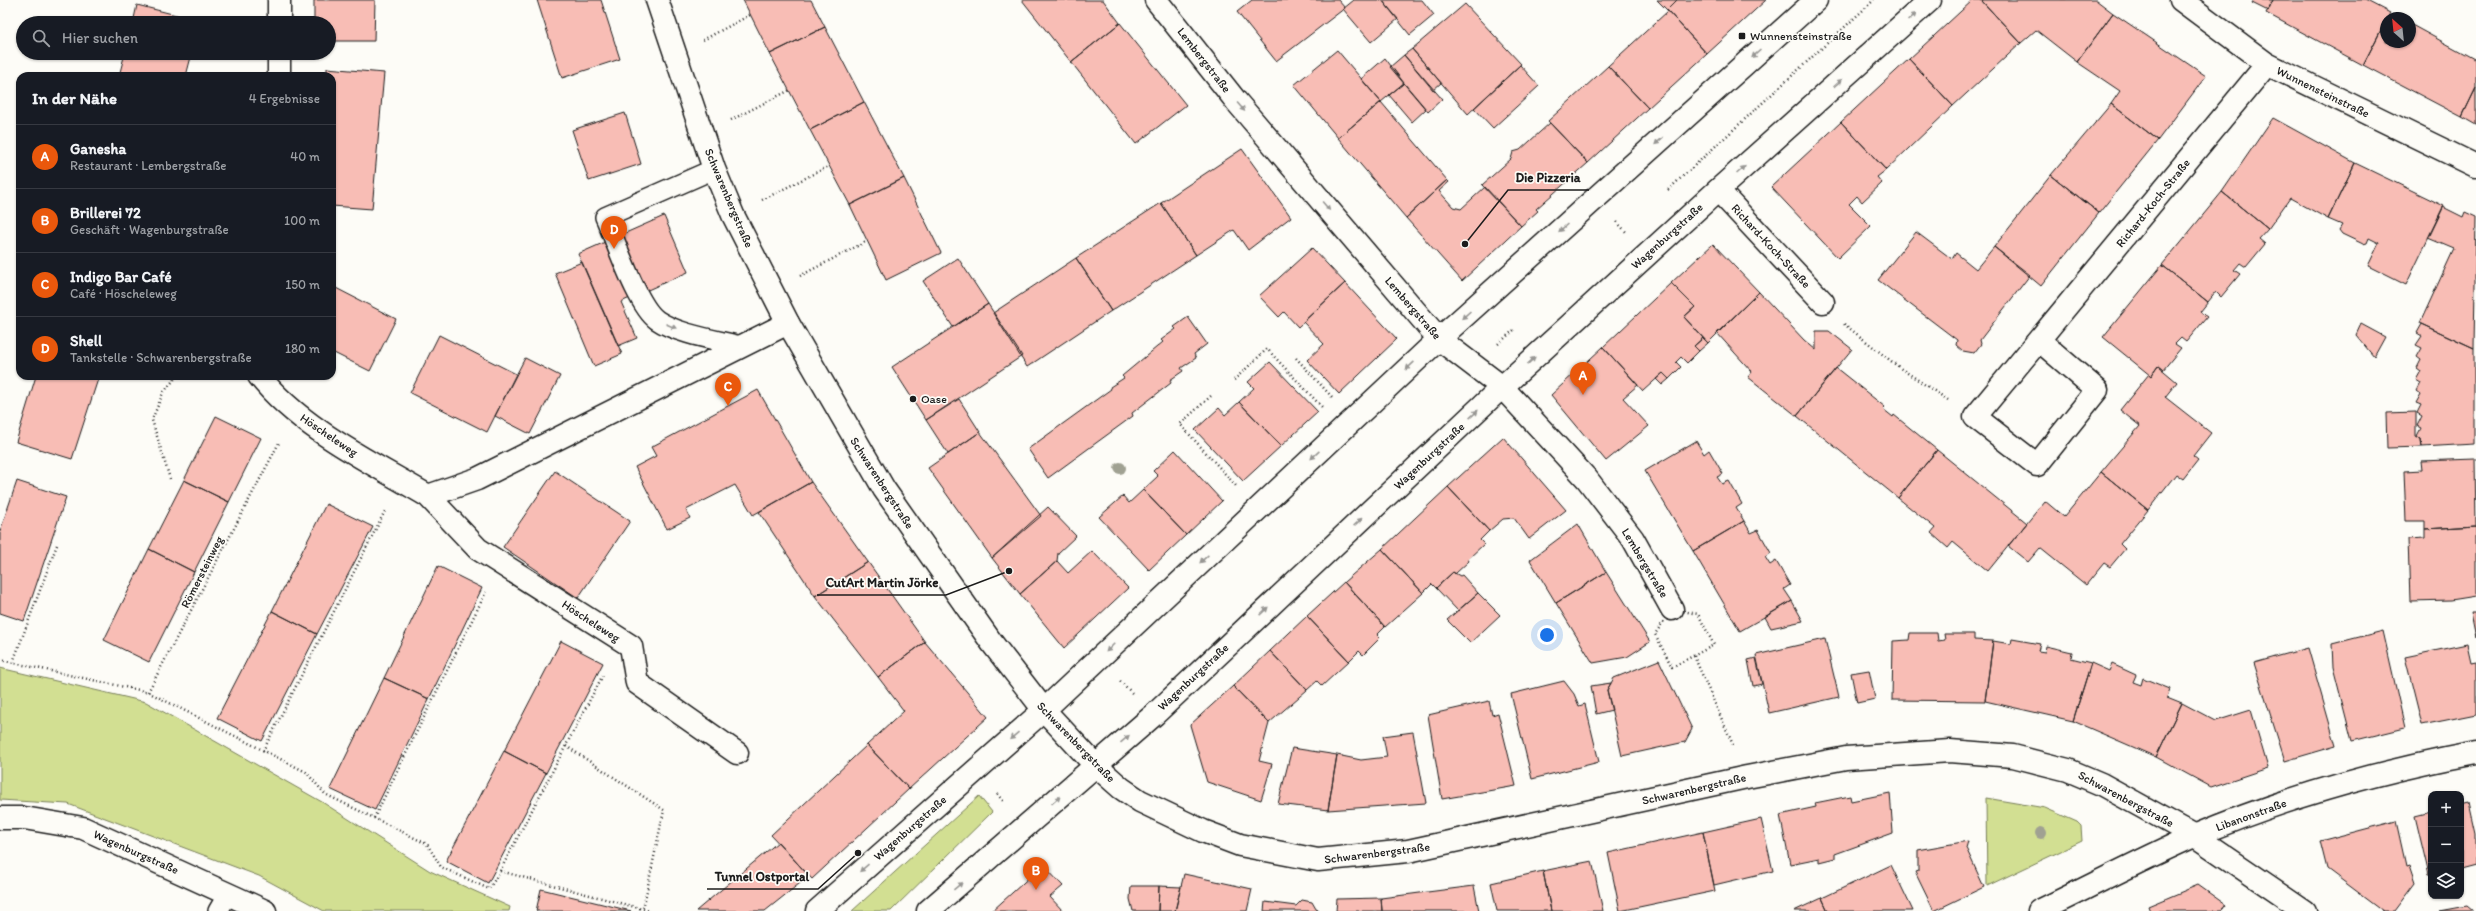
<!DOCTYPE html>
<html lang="de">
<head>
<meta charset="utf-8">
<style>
  :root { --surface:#171b24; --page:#242831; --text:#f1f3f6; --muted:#9ea1a6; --line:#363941; --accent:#ea580c }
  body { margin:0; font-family:Itim,sans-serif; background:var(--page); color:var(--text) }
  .controls { position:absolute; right:12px; bottom:12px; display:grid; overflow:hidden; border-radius:8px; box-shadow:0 1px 3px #0004 }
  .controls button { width:36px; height:36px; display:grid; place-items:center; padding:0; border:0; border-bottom:1px solid var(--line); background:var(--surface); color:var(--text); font:20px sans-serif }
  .compass { position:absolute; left:2380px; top:12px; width:36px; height:36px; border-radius:50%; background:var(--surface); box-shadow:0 1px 3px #0004; rotate:333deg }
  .you { position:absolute; left:1547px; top:635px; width:14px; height:14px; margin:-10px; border:3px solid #fff; border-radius:50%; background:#1a73e8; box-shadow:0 0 0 6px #1a73e833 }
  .badge { display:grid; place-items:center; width:26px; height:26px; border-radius:50%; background:var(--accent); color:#fff; font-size:13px; font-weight:700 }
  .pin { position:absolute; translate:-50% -33px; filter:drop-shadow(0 1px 2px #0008) }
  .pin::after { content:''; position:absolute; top:21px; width:14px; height:12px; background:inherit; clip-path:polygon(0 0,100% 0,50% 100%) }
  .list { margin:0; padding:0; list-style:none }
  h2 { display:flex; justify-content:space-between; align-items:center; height:52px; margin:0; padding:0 16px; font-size:17px }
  h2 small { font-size:13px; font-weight:400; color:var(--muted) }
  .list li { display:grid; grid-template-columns:26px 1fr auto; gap:12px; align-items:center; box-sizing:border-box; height:64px; padding:0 16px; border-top:1px solid var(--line) }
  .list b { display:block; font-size:15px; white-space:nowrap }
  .list p { margin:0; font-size:13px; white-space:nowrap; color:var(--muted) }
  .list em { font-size:13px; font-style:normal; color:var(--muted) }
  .icon { flex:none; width:22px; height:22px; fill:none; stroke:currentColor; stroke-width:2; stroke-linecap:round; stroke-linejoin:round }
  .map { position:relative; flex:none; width:2476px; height:911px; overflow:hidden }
  .search { position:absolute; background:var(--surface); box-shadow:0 1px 3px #0004; left:16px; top:16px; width:320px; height:44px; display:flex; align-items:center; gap:10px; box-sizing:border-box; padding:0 14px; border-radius:22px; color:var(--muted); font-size:15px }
  .panel { position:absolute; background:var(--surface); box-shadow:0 1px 3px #0004; left:16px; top:72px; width:320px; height:308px; border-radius:12px }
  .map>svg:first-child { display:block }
</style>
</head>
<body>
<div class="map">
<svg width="2476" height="911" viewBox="0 0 2476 911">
  <rect width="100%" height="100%" fill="#fdfcf7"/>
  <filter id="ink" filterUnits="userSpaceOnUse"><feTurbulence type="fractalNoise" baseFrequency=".025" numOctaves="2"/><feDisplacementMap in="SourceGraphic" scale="8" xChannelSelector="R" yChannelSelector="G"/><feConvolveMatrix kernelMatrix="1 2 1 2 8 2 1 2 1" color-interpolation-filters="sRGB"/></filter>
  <g filter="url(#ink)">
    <!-- green -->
    <path fill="#d2df92" stroke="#777e57" d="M0,668L146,702L322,802L430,871L510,907L509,911H324L259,876L68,804L0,800Z
      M979,796L992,812L891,911H852Z
      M1986,798L2045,808L2077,822L2081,826L2082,841L1987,886Z"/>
    <!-- building -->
    <path fill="#f8bdb5" stroke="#1c1c1c" d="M314,0H375L374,41H329V23H314Z
      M537,0H601L620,59L562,78Z
      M743,0H811L825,27L770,54Z
      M1022,0H1103L1120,23L1071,62Z
      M1252,0H1338L1345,8L1276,61L1237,12Z
      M1354,0H1382L1398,19L1371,42L1343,9Z
      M1382,0H1422L1434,15L1410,35Z
      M1657,0H1677L1667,10Z
      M1677,0H1766L1707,54L1667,10Z
      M1973,0H1981L2021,43L1953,106L1909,59Z
      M1981,0H2096L2113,13L2077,62L2036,30L2021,43Z
      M2254,0H2273L2268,11L2252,3Z
      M2273,0H2365L2390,13L2363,65L2266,13Z
      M1465,4L1521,64L1468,114L1412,49Z
      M137,5L200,21V23H133Z
      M1668,11L1707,54L1648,108L1608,66Z
      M2113,13L2206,76L2158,140L2111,104L2120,91L2077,62Z
      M2386,20V42H2410V24L2476,60V88L2462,117L2363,65Z
      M1120,23L1186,105L1136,144L1071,62Z
      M825,27L864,102L810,130L770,54Z
      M1412,49L1441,83L1433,90L1404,55Z
      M1337,50L1381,102L1338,138L1294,85Z
      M125,53H192L186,76H119Z
      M1404,55L1442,99L1428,112L1390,67Z
      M1385,58L1404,83L1381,102L1361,79Z
      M1909,59L1953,106L1886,170L1841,122Z
      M1520,65L1539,86L1493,128L1474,108Z
      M1608,66L1648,108L1588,163L1548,121Z
      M327,68L384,73L372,209L332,206V76H327Z
      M1404,83L1426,109L1412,122L1389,95Z
      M2476,88V125L2462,117Z
      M864,102L904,178L850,205L810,130Z
      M1381,102L1447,180L1406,218L1338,138Z
      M2111,104L2158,140L2099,213L2051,175Z
      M625,113L641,164L589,181L572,130Z
      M2273,118L2355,163L2328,219L2290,198L2268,229L2222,192Z
      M1841,122L1886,170L1877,177L1882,183L1862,202L1857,196L1849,204L1871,226L1838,258L1771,187Z
      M1550,123L1588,163L1536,209L1538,211L1521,226L1482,185L1511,159L1513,152L1520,150Z
      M1242,149L1291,217L1248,250L1234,230L1196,255L1161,203Z
      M2355,163L2444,206L2406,285L2368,266L2379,243L2369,238L2367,243L2363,244L2342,234L2339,230L2342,225L2328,219Z
      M2051,175L2099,213L2041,286L1994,247Z
      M904,178L941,253L886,280L850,205Z
      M1447,180L1449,182L1439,191L1453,207L1461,209L1485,187L1521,226L1462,281L1406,218Z
      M2222,192L2268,229L2259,239L2265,244L2246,267L2240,263L2234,270L2240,274L2221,297L2216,292L2208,302L2162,265Z
      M1161,203L1196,255L1111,311L1076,258Z
      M2443,207L2463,217L2465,212L2476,217L2474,348L2420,323L2454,249L2428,238Z
      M664,216L688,272L621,302L637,338L618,346L578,254Z
      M1916,232L1952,259L1956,253L1976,269L1994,247L2030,275L1980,340L1981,344L1974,353L1963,351L1956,345L1957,340L1878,280Z
      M1713,244L1759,292L1708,343L1684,317L1695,307L1671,283Z
      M1312,248L1345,283L1298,327L1284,312L1279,317L1259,296Z
      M958,258L988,304L953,327L923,281Z
      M1076,258L1111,311L1027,367L993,313Z
      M582,262L622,354L594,366L555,273Z
      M2162,265L2208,302L2200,312L2207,317L2186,342L2181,338L2175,344L2181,348L2163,370L2158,366L2151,376L2103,337Z
      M1345,283L1397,339L1339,394L1307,360L1324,344L1303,322Z
      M1671,283L1695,307L1684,317L1703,338L1694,346L1699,351L1687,363L1681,357L1676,362L1681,367L1669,379L1663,373L1643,391L1603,347Z
      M332,286L396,319L370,371L332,352Z
      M1759,292L1804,340L1816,350V331H1829L1852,349L1797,416L1748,377L1752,372L1717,333Z
      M988,304L1022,356L926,420L892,367Z
      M1188,317L1207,344L1194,354L1196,358L1181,368L1183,371L1170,380L1171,383L1132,413L1133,416L1048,478L1028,449L1111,389L1110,387L1124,378L1122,376L1163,342L1161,340L1176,329L1174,327Z
      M2361,324L2385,337L2374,357L2356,335Z
      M2422,324L2474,348V444L2422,447L2421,439L2417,436L2421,428L2417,426L2422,416L2417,413L2421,405L2416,403L2421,394L2417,391L2421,383L2416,380L2421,371L2417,368L2421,360L2417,357L2422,348L2416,345L2422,336L2417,333Z
      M439,335L516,374L487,432L410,393Z
      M1703,338L1708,343L1699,351L1694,346Z
      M1603,347L1638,385L1623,398L1649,426L1606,461L1551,395Z
      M525,358L560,376L530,434L495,416Z
      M1270,362L1318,412L1281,446L1239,402L1254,388L1248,382Z
      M2158,366L2177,382L2165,397L2211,433L2193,456L2198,460L2183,479L2176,474L2148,510L2101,472L2140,426L2120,410L2149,374L2151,376Z
      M1836,368L1885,407L1883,409L1893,417L1894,415L1937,450L1898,498L1797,416Z
      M1663,373L1669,379L1662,385L1656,379Z
      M36,376H99L72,459L16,442Z
      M758,390L811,482L753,515L735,485L686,510L690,518L667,529L635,467L656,456L651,447Z
      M959,399L980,432L948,454L926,420Z
      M1239,402L1281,446L1243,481L1195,430L1219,408L1225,415Z
      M2416,412V436L2421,439L2422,447L2387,448L2386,413Z
      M216,416L261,438L229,502L184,480Z
      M980,432L1041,516L992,558L928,468Z
      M1503,437L1566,510L1529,539L1514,518L1503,519L1489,531L1448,487Z
      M1696,441L1704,454L1709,450L1723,474L1717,477L1722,484L1729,481L1742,504L1736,508L1744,521L1693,551L1645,471Z
      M1175,450L1222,501L1186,535L1143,490L1158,476L1153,471Z
      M1937,450L2027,523L1988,571L1953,542L1948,548L1931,533L1935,528L1898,498Z
      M2475,459L2476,526L2425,529V521H2406L2404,471L2422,470L2421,461Z
      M555,471L630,521L578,598L503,547Z
      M2101,472L2148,510L2120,544L2125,549L2110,567L2104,563L2086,585L2040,548L2028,562L2008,546L2045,501L2064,517Z
      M184,480L229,502L194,572L149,549Z
      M17,481L66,497L24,621L0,613V531Z
      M811,482L868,562L815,596L759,512Z
      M1448,487L1489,531L1480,540L1484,544L1468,559L1469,561L1455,574L1453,572L1436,588L1432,584L1423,593L1382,549Z
      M1143,490L1186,535L1149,570L1099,517L1123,496L1129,503Z
      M326,504L373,527L317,634L272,611Z
      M1048,507L1076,536L1058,553L1057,561L1020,594L992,558Z
      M1744,521L1751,533L1758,530L1771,553L1765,557L1770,565L1776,561L1790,585L1784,589L1792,601L1740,631L1693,551Z
      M1578,524L1606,572L1556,603L1530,560Z
      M2476,526V596L2451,600L2410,601L2408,539L2425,538V529Z
      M149,549L194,572L149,662L104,640Z
      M1382,549L1423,593L1385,627L1344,582Z
      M1092,551L1128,588L1064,648L1020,594L1057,561L1068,573Z
      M868,562L925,642L878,677L815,596Z
      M438,566L482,588L429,699L384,678Z
      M1453,572L1460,576L1462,575L1478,593L1458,611L1436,588Z
      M1606,572L1650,642L1627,657L1593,663L1556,603Z
      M1344,582L1385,627L1377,635L1380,638L1363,655L1359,651L1349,661L1307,616Z
      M1478,593L1500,615L1470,643L1447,620Z
      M1792,601L1803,621L1771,628L1765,617Z
      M272,611L317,634L262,741L217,718Z
      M2471,613H2476V638Z
      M1307,616L1349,661L1322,686L1317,681L1307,690L1270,651Z
      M2383,631L2405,728L2352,741L2333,667L2332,644Z
      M1910,633H1937L1938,641L1945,640L1944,634H1974V640L1993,641L1985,701L1892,700L1893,641L1909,640Z
      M1825,639L1839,697L1769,713L1756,655Z
      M2012,639L2040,644L2038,651L2045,652L2046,646L2072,652L2071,658L2091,663L2073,721L1985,701L1993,641L2011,644Z
      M561,641L603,663L546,773L504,751Z
      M925,642L988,717L909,789L867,745L904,711L878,677Z
      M2467,644L2471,662L2476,661V714L2422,725L2405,657Z
      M2308,648L2336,746L2285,761L2254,663Z
      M1270,651L1307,690L1269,723L1233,686Z
      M1756,658L1762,684L1753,686L1748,660Z
      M1659,660L1692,729L1685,742L1622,756L1607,690L1614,678Z
      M2091,663L2109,671L2112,664L2136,675L2133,682L2141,685L2143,678L2170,689L2167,697L2182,703L2156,757L2073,721Z
      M1869,670L1875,699L1857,703L1851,673Z
      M384,678L429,699L375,810L330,789Z
      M1564,681L1574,694L1579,706L1585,704L1599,762L1532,779L1511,694Z
      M1611,683L1607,690L1612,710L1596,714L1591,686Z
      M1233,686L1269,723L1259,761L1272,764L1261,800L1207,782L1190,725Z
      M1489,701L1492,715L1498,713L1516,786L1442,799L1428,715Z
      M2182,703L2216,721L2251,710L2268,768L2211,787L2156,757Z
      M1413,732L1426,803L1328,810L1337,755L1361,760L1387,757L1383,736Z
      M867,745L909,789L812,879L771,835Z
      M1292,748L1337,755L1328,810L1278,804Z
      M504,751L546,773L488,883L446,861Z
      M1890,793L1893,833L1835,854V858L1819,862V858L1790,864L1780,815L1816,807L1815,803L1850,796L1851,801Z
      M2469,803L2476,834V864L2461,868V805Z
      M2431,812V875H2429L2415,816Z
      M1761,819L1773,871L1714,885L1703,832Z
      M2396,821L2406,866L2409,865L2415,883L2394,911H2383L2327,869L2320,841Z
      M1703,832L1715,891L1620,911L1608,853Z
      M1968,841L1966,848L1984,887L1934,911L1915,872L1918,871V850Z
      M778,842L809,876L765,911H696Z
      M1592,861L1603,911H1551L1543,871Z
      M1043,865L1063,886L1050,897L1063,911H992Z
      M1891,865L1913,911H1828L1822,898Z
      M1543,871L1551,911H1497L1491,883Z
      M1184,874L1252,889L1247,911H1175Z
      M2198,885L2226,905L2222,911H2150L2148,906Z
      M1131,886H1159L1158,911H1133L1130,899Z
      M1159,886L1181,887L1175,911H1158Z
      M1474,886L1479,911H1382L1381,898Z
      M541,889L631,911H536Z
      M1381,898L1382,911H1336L1337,899Z
      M1822,898L1828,911H1794Z
      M1302,900L1312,902L1316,909L1320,911H1264L1265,902L1296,906Z
      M2467,906L2473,911H2440Z"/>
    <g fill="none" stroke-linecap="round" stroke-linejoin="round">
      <!-- lane casing -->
      <g stroke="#1c1c1c" stroke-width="22">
        <path id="lane" d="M714,169L605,217C616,241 637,306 657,320C677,334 717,340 741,346
          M218,911L228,894"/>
      </g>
      <!-- street casing -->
      <g stroke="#1c1c1c" stroke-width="25">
        <path id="street" d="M1156,0L1236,101L1439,339L1502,387L1587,479L1633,539L1672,609
          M2181,0L2267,64L2476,166
          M279,23V0
          M279,76V53
          M1718,190L1823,302
          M2040,341L2097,390L2037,465L1975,417L2267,64
          M259,376C301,429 371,462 428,496L477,479L788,323
          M428,496L478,549L631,646L637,683L737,753
          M0,818H24L83,828L265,911
          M2039,911C2091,886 2142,859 2194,836C2284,798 2380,771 2476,753"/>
      </g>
      <!-- secondary casing -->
      <g stroke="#1c1c1c" stroke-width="25">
        <path id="secondary" d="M657,0L714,169L733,215L788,323L884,489L992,643L1044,710L1095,765L1121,788L1140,801L1203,831L1240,845L1318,860L1408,851L1747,777L1846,758L1950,751L2013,756L2068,770L2101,784L2195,836L2305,911
          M817,911L1044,710L1439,339L1816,0
          M928,911L1155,714L1502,387L1718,190L1930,0"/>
      </g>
      <!-- path -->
      <path stroke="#1c1c1c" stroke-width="2.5" stroke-dasharray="1 3" stroke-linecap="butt" d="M703,40L750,15
        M731,120L790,90
        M1668,190L1874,0
        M762,200L829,166
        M1617,222L1626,232
        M800,276L867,241
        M1844,324L1900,368L1948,400
        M1498,344L1514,330
        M1296,358L1332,397
        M1234,380L1267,349L1322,407
        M1211,396L1180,424L1237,487
        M170,479L152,420L163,393L177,376
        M1672,609L1698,614L1714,645L1672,667L1655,634Z
        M1694,656L1734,747
        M0,660L148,692L306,772L325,794L427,844L441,867L489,889L500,871L650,911
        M13,662L57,545
        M1120,681L1132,693
        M148,692L280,441
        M566,746L664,810L643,909
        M263,751L386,509
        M997,794L1004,802
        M374,818L486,592
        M500,871L603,675"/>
      <!-- lane -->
      <use href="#lane" stroke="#fdfcf7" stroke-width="19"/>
      <!-- street -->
      <use href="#street" stroke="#fdfcf7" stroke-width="22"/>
      <!-- secondary -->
      <use href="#secondary" stroke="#fdfcf7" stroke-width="22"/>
    </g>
    <!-- trees -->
    <g fill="#a0a192">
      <circle cx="1120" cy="468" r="6"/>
      <circle cx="2041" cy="833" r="6"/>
    </g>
    <!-- one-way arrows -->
    <defs><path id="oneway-solid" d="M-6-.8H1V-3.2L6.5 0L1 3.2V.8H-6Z"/></defs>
    <g fill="#989794">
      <use href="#oneway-solid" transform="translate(1912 17) rotate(-42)"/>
      <use href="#oneway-solid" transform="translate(1756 54) rotate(138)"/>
      <use href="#oneway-solid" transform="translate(1838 83) rotate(-42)"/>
      <use href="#oneway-solid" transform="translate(1241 107) rotate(49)"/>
      <use href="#oneway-solid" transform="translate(1659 141) rotate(138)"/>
      <use href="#oneway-solid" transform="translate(1741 170) rotate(-42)"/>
      <use href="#oneway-solid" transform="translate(1326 206) rotate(50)"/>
      <use href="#oneway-solid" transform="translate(1563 228) rotate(138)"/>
      <use href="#oneway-solid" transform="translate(1466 315) rotate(138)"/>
      <use href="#oneway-solid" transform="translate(671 326) rotate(23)"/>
      <use href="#oneway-solid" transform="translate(1531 361) rotate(-43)"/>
      <use href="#oneway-solid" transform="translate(1410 366) rotate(137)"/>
      <use href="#oneway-solid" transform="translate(1474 414) rotate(-43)"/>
      <use href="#oneway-solid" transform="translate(1315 455) rotate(137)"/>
      <use href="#oneway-solid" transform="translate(1358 522) rotate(-43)"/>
      <use href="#oneway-solid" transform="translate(1204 559) rotate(137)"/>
      <use href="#oneway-solid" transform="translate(1264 611) rotate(-43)"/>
      <use href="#oneway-solid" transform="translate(1110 648) rotate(135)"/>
      <use href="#oneway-solid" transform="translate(1014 736) rotate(139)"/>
      <use href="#oneway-solid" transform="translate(1125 739) rotate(-41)"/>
      <use href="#oneway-solid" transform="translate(1056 800) rotate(-42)"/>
      <use href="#oneway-solid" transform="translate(864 868) rotate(139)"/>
      <use href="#oneway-solid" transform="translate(958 886) rotate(-40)"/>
    </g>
  </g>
  <!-- markers -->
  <g fill="#1c1c1c" stroke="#fdfcf7" stroke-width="1.5">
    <rect x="1738" y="32" width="8" height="8" rx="2"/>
    <circle cx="913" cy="399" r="4"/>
  </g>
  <g text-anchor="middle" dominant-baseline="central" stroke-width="3.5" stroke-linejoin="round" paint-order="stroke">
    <!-- poi labels -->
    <g font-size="12" fill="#1c1c1c" stroke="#fdfcf7" text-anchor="start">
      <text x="1750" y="36">Wunnensteinstraße</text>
      <text x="921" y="399">Oase</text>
    </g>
    <!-- street labels -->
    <g font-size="12" fill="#1c1c1c" stroke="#fdfcf7">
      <text transform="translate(1204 60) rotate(52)">Lembergstraße</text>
      <text transform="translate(2323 92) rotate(26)">Wunnensteinstraße</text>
      <text transform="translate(729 198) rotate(67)">Schwarenbergstraße</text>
      <text transform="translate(2153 203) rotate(-51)">Richard-Koch-Straße</text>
      <text transform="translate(1667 236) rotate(-42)">Wagenburgstraße</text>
      <text transform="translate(1771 246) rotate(47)">Richard-Koch-Straße</text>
      <text transform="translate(1413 308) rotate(49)">Lembergstraße</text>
      <text transform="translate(329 435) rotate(34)">Höscheleweg</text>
      <text transform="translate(1429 456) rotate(-43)">Wagenburgstraße</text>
      <text transform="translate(882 483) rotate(57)">Schwarenbergstraße</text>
      <text transform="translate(1645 563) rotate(59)">Lembergstraße</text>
      <text transform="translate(202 572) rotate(-63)">Römersteinweg</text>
      <text transform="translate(591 621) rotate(33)">Höscheleweg</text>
      <text transform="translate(1193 677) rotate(-43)">Wagenburgstraße</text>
      <text transform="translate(1076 742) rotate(46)">Schwarenbergstraße</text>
      <text transform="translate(1694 789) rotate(-13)">Schwarenbergstraße</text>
      <text transform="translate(2126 799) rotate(28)">Schwarenbergstraße</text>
      <text transform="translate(2251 815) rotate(-20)">Libanonstraße</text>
      <text transform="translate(910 828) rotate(-41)">Wagenburgstraße</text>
      <text transform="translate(136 852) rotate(24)">Wagenburgstraße</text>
      <text transform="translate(1377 853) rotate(-7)">Schwarenbergstraße</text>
    </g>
  </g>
  <!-- callouts -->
  <path fill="none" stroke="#1c1c1c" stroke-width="1.5" d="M1465 244L1508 190H1589M1009 571L946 595H817M858 853L818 889H707"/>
  <g fill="#1c1c1c" stroke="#fdfcf7" stroke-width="1.5">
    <circle cx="1465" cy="244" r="4"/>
    <circle cx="1009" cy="571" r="4"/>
    <circle cx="858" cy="853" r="4"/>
  </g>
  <g font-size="13" text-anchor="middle" font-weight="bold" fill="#1c1c1c" stroke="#fdfcf7" stroke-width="3.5" stroke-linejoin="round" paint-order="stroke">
    <text x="1548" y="182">Die Pizzeria</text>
    <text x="882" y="587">CutArt Martin Jörke</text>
    <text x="762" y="881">Tunnel Ostportal</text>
  </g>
</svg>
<div class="controls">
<button>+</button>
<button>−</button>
<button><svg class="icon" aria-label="layers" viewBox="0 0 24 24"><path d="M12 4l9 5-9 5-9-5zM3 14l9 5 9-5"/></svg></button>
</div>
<svg class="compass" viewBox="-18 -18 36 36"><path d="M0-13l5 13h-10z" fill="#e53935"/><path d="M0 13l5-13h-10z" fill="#9ea1a6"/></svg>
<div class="you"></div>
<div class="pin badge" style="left:1583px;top:395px">A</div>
<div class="pin badge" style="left:1036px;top:890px">B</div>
<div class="pin badge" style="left:728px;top:406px">C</div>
<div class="pin badge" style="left:614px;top:249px">D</div>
<div class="search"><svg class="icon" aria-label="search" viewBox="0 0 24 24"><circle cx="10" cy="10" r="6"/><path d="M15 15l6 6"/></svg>Hier suchen</div>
<section class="panel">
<h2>In der Nähe<small>4 Ergebnisse</small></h2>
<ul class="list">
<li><span class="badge">A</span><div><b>Ganesha</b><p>Restaurant · Lembergstraße</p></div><em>40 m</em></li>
<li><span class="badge">B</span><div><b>Brillerei 72</b><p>Geschäft · Wagenburgstraße</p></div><em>100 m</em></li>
<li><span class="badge">C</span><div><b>Indigo Bar Café</b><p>Café · Höscheleweg</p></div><em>150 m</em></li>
<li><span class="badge">D</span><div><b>Shell</b><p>Tankstelle · Schwarenbergstraße</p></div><em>180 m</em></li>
</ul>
</section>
</div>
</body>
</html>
